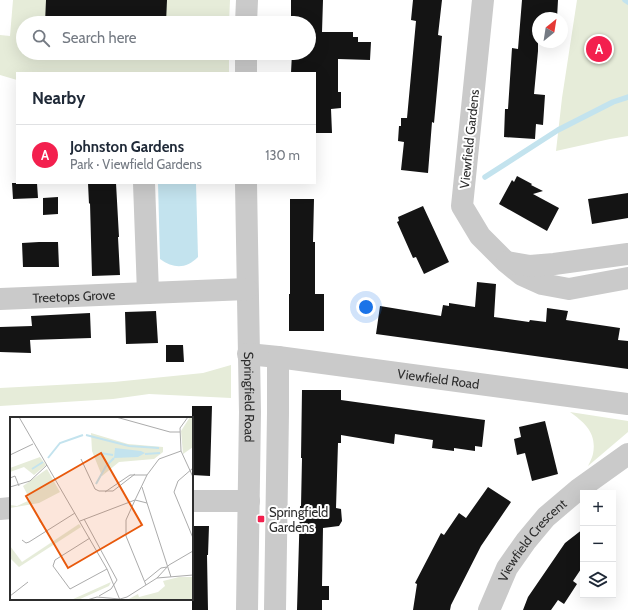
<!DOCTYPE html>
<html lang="en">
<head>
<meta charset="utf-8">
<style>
  :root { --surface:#fff; --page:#f6f6f7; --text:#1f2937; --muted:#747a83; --line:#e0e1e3; --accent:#f3204e }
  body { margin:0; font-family:Cabin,sans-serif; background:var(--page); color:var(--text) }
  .controls { position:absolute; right:12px; bottom:12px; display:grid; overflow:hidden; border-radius:0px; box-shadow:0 4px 16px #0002 }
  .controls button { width:36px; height:36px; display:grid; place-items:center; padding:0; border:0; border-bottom:1px solid var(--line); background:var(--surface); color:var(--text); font:20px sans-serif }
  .compass { position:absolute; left:532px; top:12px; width:36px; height:36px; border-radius:50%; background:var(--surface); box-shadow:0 4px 16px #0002; rotate:30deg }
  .you { position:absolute; left:366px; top:307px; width:14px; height:14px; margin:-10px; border:3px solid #fff; border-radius:50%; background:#1a73e8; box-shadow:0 0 0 6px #1a73e833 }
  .badge { display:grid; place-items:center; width:26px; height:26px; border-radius:50%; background:var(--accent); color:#fff; font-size:13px; font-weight:700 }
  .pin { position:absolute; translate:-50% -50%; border:2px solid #fff; box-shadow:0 1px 4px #0006 }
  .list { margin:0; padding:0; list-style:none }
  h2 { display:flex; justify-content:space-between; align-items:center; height:52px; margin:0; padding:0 16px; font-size:17px }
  h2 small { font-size:13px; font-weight:400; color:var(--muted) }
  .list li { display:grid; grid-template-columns:26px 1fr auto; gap:12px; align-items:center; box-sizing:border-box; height:60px; padding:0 16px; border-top:1px solid var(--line) }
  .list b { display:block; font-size:15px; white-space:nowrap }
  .list p { margin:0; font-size:13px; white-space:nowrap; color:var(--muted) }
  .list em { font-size:13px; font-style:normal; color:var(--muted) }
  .icon { flex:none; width:22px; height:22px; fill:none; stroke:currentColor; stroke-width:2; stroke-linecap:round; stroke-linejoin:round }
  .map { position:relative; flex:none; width:628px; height:610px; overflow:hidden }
  .search { position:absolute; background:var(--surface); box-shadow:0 4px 16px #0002; left:16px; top:16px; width:300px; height:44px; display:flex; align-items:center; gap:10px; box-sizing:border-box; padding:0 14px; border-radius:22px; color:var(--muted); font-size:15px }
  .panel { position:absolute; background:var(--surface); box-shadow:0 4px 16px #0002; left:16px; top:72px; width:300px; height:112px; border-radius:0px }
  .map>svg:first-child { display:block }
</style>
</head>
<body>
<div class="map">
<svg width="628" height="610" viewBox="0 0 628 610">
  <rect width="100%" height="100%" fill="#fff"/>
  <!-- green -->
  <path fill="#e6ecd9" d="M13,0H230L229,23H23V53H229V73H17V80L0,75V35L10,36Z
    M577,0H628V136L610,139L556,151L562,98Z
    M231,365V398L149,394L113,399L0,406V388L114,382L203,373Z
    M570,412L628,421V432L588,466C590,462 592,458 593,454C597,433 585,423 570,412Z"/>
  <!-- water -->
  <path fill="#c3e3ee" d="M158,183H196L198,257C186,269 174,269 160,259Z"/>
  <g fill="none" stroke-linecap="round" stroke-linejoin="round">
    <!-- stream -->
    <path stroke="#c3e3ee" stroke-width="5.5" d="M625,0L628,2
      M485,177L558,130L613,102L628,97"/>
  </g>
  <!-- building -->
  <path fill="#141414" d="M46,0H167L166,23H45Z
    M291,0H323L322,32H353V37H358V42H371L370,60L338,59V92H341V108L331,109L332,133H315V73H291L292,53H309V23H291Z
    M413,0H442L438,35L442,36L434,123L432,122L428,173L401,170L404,142L398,141L399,126H401V118H407L416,21L411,20Z
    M522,0H558L557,18H538V51L534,94L545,95L543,125L536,124L535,139L504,137L505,109H508L512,48L518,49Z
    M517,176L532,184L531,185L543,191L533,194L559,208L547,231L499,204L512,180L514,182Z
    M12,183H37L38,198L13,199Z
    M88,183H116L119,237H118L120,275L92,276L90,203L89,204Z
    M628,193V218L592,224L588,199Z
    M58,197V214L43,215V198Z
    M290,199H314L313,242H315V294H324V331H289V294H290Z
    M423,206L449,262L424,274L416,257L413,258L397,222L399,221L398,217Z
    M39,242H58L59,267H23L22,243Z
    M477,282L496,284L494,317L529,322L530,320L546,322L547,308L568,311L566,320L620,328L618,340L628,341V369L376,334L380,306L441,316L443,305L449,306V303L475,307Z
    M156,311L158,343L126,344L125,312Z
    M90,313L91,338L30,340L31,353L0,352V327L32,326L31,316Z
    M166,345H183L184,362H166Z
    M302,390H341V400L485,420L482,447L475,446V451L454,448V451L432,448L433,440L395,434L394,444L341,435V443H338L336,508L341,509L342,521L339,526L323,528L322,586H329V600H322V610H297L300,506H301L302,458H301Z
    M192,406H212L210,476L192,475Z
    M545,421L558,474L532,481L525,453L517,455L514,439L521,437L519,427Z
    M488,487L511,502L481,546L451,605L450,610H413L417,584L415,583L441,533L444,535L459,513L466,518Z
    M192,526H209L208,555H207L208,610H192Z
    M583,529V566L573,581L577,584L564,604L558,600L551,610H523L528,597L565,543Z"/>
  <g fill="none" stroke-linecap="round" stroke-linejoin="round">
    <!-- minor -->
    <g stroke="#cacaca" stroke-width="22">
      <path d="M483,0L462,206L480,236L506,262L522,275L542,284L569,289L628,278"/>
      <path d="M246,23L247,0"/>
      <path d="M246,73V53"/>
      <path d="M144,183L148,293"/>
      <path id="s1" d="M246,183L250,412L247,610"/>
      <path d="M507,262L530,266L554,264L628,254"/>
      <path id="s2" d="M0,299L247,289"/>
      <path id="s3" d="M248,354L278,357L628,404"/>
      <path d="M192,501H249"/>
      <path d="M0,509L11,508"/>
      <path d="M275,610L278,413V357"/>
      <path id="s4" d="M489,610L507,568L526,541L546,517L579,489L628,454"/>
    </g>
  </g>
  <!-- markers -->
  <rect fill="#f3204e" stroke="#fff" stroke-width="1.5" x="257" y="515" width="8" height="8" rx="2"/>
  <g text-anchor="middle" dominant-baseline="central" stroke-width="4" stroke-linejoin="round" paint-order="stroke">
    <!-- street labels -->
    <g font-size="13" fill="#2d2d2d" stroke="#fff">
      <text transform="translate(469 139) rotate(-84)">Viewfield Gardens</text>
      <text stroke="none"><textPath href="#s2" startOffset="74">Treetops Grove</textPath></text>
      <text stroke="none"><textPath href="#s3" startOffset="192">Viewfield Road</textPath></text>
      <text stroke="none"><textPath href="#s1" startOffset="214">Springfield Road</textPath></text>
      <text stroke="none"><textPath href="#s4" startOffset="83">Viewfield Crescent</textPath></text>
    </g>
    <!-- poi labels -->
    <g font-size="13" fill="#2d2d2d" stroke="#fff" text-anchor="start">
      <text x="269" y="512">Springfield<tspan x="269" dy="15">Gardens</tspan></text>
    </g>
  </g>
  <!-- overview -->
  <g transform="translate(10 417)">
    <rect width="183" height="183" fill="#fff"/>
    <path d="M180,0H183V30L173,37L171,14ZM81,16L118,27L153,30V35L144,42L109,45L92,59L82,34ZM30,40L36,48L24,58L14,50L0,55V51ZM37,52L50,75L29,86L0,91V88L7,89L20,83L13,69ZM69,107L71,110L9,150L0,141V129L12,145ZM169,160H183V183H117L128,177L129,180L148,175L155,169L153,164ZM101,165L99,169L68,183H61Z" fill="#e6ecd9"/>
    <path d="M105,31L131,34L135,36L128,40L104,41Z" fill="#c3e3ee"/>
    <path fill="none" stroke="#c3e3ee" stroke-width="2" d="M76,18L119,29L149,31M90,36L103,38M135,37L150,36M38,41L50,26L73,18M22,52L33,45M86,67L96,49L104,41"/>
    <path fill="none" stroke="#ababab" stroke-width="1" d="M9,0L97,152L110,183M106,0L160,15H170M171,34L183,60M0,38L23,27M71,42L85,72L89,74H103L125,57M183,51L168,64L164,75L183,121M0,61L5,59L9,69M0,70L20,64L37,48M132,70L137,86M95,75L120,58H137M74,102L107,163L101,172L89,179M29,103L37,114M70,104L125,83L137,58L149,42L171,34L170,11L178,0M80,121L45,143L43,149L60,172L97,152M12,123L16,126L19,125L65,96M147,161L183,158M135,164L151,151L157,150M136,168L116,119V103L125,83L137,86L161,160M0,179L18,165M77,183L87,180L110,182L117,180L147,161L159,148L183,134"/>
    <path fill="#e8590c" fill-opacity="0.15" stroke="#e8590c" stroke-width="2" d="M91,36L132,108L58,151L16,79Z"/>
    <rect width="183" height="183" fill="none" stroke="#2d2d2d" stroke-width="2"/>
  </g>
</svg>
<div class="controls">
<button>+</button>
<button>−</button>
<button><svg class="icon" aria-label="layers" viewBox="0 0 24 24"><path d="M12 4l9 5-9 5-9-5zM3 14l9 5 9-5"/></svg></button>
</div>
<svg class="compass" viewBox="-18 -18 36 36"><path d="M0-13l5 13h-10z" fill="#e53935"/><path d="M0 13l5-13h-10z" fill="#747a83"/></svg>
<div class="you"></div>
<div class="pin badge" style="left:599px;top:49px">A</div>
<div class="search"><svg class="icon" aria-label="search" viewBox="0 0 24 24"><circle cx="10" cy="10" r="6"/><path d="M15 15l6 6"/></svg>Search here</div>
<section class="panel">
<h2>Nearby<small></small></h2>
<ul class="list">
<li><span class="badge">A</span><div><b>Johnston Gardens</b><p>Park · Viewfield Gardens</p></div><em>130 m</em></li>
</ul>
</section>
</div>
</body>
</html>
